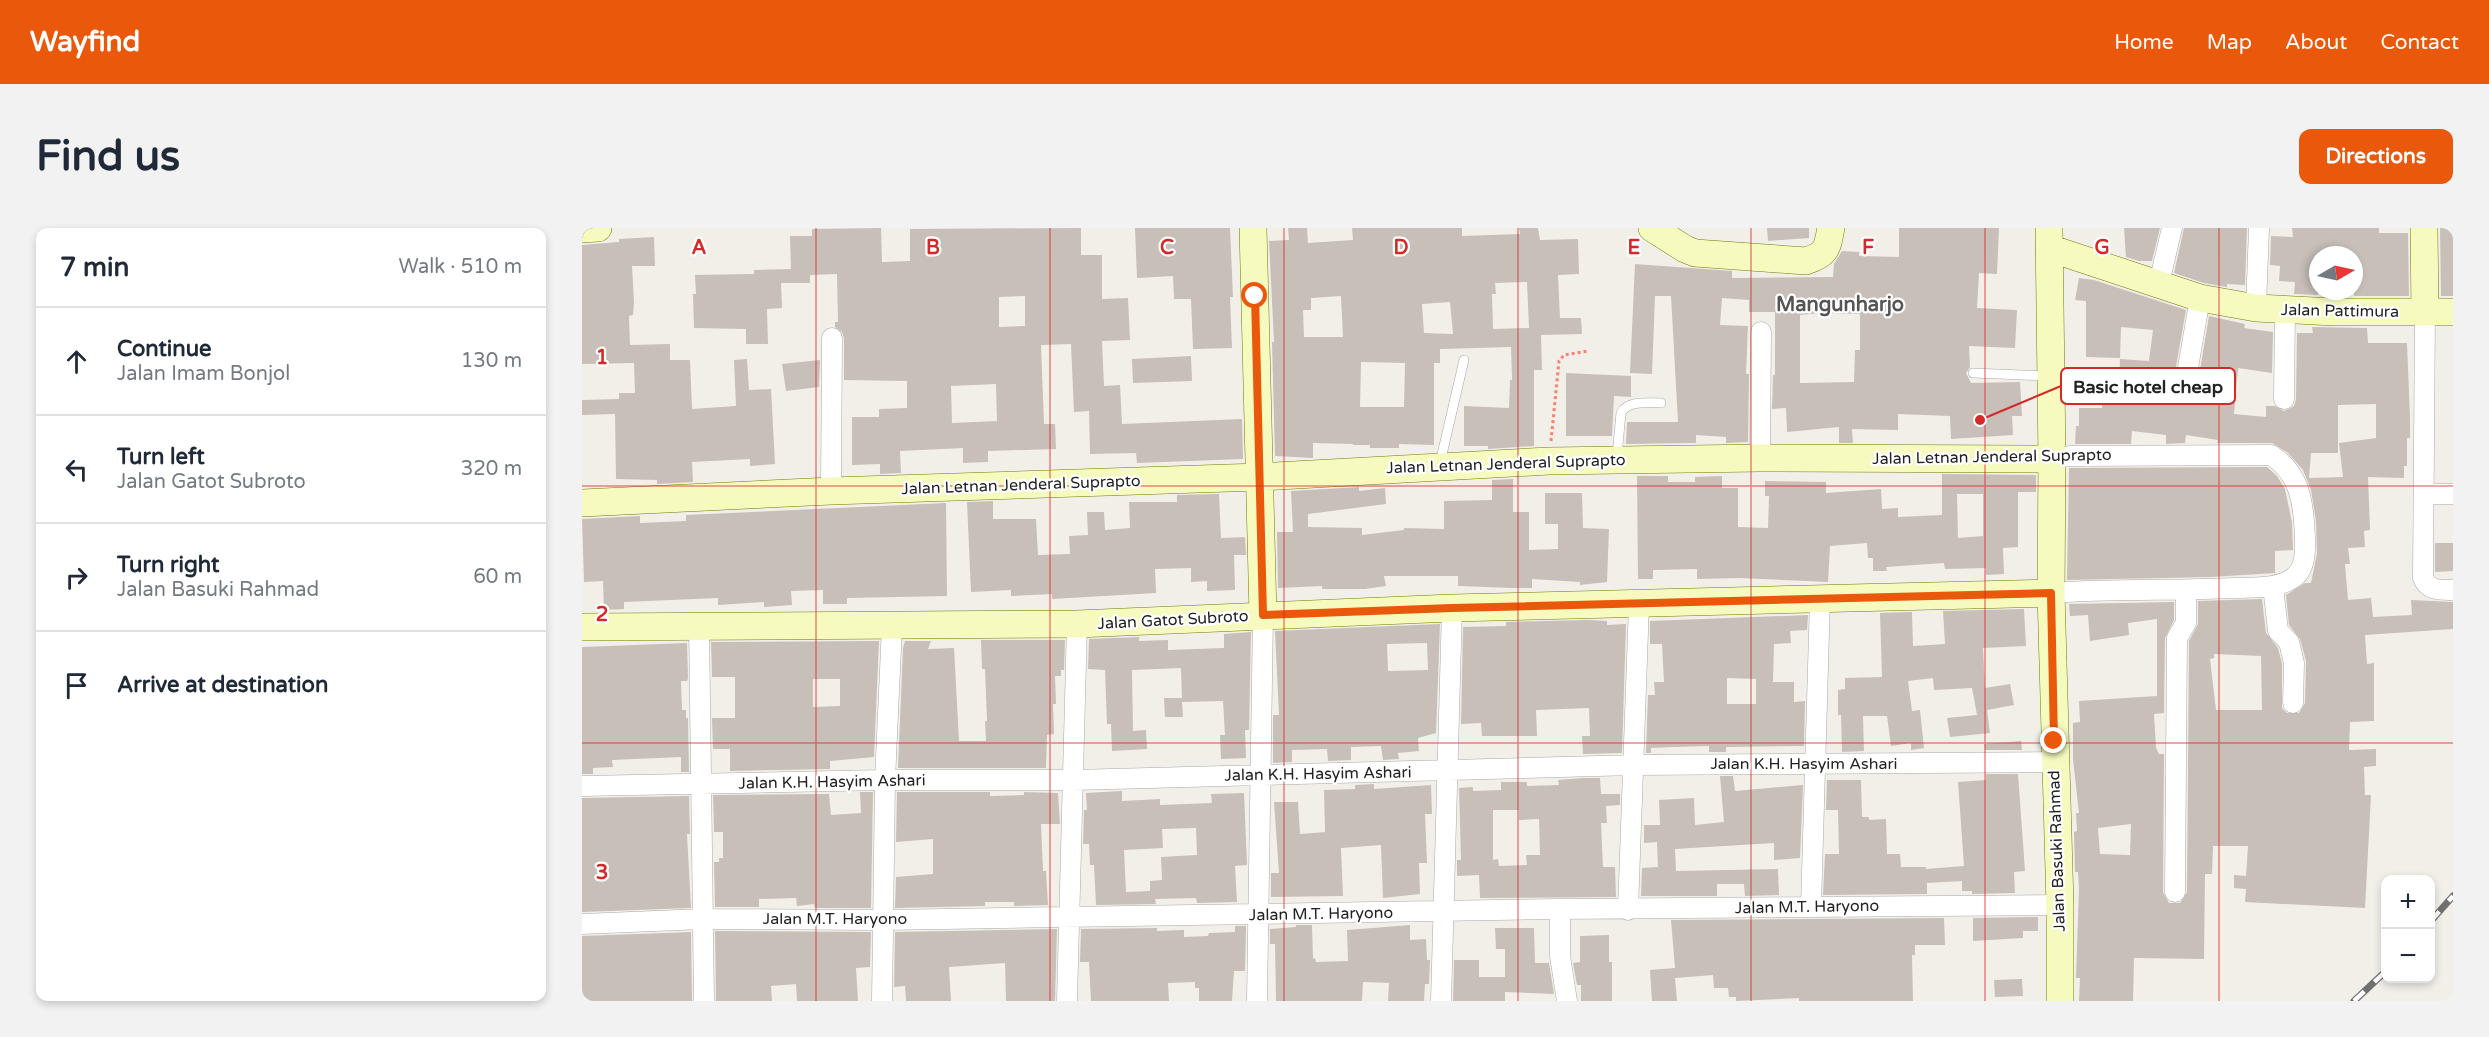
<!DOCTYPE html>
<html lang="en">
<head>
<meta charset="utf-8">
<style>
  :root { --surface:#fff; --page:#f2f2f3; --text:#1f2937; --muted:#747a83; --line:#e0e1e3; --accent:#ea580c }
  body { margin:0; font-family:"Varela Round",sans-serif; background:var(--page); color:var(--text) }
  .controls { position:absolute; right:18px; bottom:18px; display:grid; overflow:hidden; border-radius:12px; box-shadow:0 3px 9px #0003 }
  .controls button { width:54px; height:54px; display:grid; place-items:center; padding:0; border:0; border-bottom:2px solid var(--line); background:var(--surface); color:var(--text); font:30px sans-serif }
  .compass { position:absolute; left:1727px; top:18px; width:54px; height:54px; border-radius:50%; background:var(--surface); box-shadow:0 3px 9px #0003; rotate:81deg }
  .stop { position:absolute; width:18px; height:18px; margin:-14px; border:4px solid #ea580c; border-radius:50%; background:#fff }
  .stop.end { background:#ea580c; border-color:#fff; box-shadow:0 2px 6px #0008 }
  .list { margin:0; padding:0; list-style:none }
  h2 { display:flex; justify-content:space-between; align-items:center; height:78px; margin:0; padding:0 24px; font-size:26px }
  h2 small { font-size:20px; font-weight:400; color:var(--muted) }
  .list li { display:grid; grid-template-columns:39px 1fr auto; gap:18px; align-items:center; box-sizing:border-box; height:108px; padding:0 24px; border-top:2px solid var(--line) }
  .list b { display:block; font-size:22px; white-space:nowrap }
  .list p { margin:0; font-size:20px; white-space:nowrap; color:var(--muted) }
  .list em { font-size:20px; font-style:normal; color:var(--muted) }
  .icon { flex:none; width:33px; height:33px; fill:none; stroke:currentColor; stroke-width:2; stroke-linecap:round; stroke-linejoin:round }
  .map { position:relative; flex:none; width:1871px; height:773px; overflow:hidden; border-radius:12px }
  header { display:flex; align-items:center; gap:36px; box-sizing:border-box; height:84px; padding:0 30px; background:var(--accent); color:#fff }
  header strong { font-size:28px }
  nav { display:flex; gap:33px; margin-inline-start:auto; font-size:21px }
  .intro { display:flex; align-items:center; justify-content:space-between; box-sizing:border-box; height:144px; padding:0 36px }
  h1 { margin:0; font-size:42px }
  .button { padding:15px 27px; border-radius:12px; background:var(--accent); color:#fff; font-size:21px; font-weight:700 }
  main { display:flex; gap:36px; padding:0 36px }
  aside { flex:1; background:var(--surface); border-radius:12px; box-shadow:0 3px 9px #0003 }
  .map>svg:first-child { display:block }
</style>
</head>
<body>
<header>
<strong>Wayfind</strong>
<nav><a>Home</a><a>Map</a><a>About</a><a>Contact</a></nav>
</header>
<div class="intro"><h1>Find us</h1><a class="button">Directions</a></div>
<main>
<aside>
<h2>7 min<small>Walk · 510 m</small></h2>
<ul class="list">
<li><svg class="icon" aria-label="ahead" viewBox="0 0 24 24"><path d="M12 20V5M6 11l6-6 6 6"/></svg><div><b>Continue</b><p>Jalan Imam Bonjol</p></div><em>130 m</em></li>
<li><svg class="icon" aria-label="left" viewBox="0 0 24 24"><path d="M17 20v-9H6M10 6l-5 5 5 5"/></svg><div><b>Turn left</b><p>Jalan Gatot Subroto</p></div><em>320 m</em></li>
<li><svg class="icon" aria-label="right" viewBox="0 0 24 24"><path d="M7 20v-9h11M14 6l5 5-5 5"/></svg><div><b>Turn right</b><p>Jalan Basuki Rahmad</p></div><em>60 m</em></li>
<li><svg class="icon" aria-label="arrive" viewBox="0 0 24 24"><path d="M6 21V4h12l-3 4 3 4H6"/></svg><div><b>Arrive at destination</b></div></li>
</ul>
</aside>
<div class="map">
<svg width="1871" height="773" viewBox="0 0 1871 773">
  <rect width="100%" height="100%" fill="#f2efe9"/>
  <!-- building -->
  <path fill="#c7bfb8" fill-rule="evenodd" d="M299,0L300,34L328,33V1L499,0V27H520V71L546,70L548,112L520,113L522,158L538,157L540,196L660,191L661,231L555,235L554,225L508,226L507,183L492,184L489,116L459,117L462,196H473L474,221L406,223V234L381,235V220L318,223L319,245L298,246V236L270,237V189H297V181L325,180V153L262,152V110L260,104L253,99V94H256L255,46L228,47V55H199L200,80L185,81L186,116H164V101L112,100L111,66H114L113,47L172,46V42L209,41L208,8H230V1ZM443,68V98L417,99V69ZM414,156L415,193L370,195L369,158Z
    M553,0H648L651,69H648L650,120L611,121L609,71H592L591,48L555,50Z
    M706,0H725L726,15L771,12L770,0H880V8L938,6L937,0H956L958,12L996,11L997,46L976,47L978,90H999L1000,106L959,107L960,142H952V218L906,221V218H882V178L927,180L928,152H930L929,119L858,121V135H852V217L817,216V220H788V217H771V216L731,215V230L693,228L690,114H692L687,13L707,12ZM945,54L947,100L911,101L910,66H914L913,55ZM759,68L761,109H722L721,82H729V70ZM868,74L871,106L842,105L840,76ZM779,134L823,135L822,179H778Z
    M1185,0H1227V10L1186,13Z
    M1317,0H1417L1415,46L1397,45L1395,80L1435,82L1433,120L1387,118L1388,139L1384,145L1389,155L1438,154L1440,188H1430L1431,207L1369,211L1368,188L1316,186V202L1270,201L1271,215H1257V199L1205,204L1204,180L1190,181L1191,147H1193V84H1167V72L1140,70L1138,97L1166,98L1164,146H1167L1166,214L1144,215V209L1114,207V215L1044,216L1045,194H1096L1089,68H1073L1070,146L1048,145L1053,36L1150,43V50L1251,49L1252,36L1260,23L1277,24V28L1317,29ZM1238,85L1278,86V122H1273L1272,154L1218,155V87Z
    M1542,0H1578L1570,33H1557L1544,29Z
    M1602,0H1665L1663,57L1645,56V59L1622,55L1592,45Z
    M1710,0H1797V5H1826L1827,68H1772V27H1736V67L1712,66L1713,54L1697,53L1698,38L1688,37L1689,8L1711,9Z
    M1858,0H1871V68H1859Z
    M72,9L73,38H50L52,74L51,87L47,88L48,117L88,116V132H108L110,181L154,178L152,132L165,131L167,162L189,161L193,236L168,238V231L110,234L111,254L75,256V252L34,251L33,186L0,187V172L37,171V165H53L52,135L0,136V17L37,14V11Z
    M1497,50L1512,52L1604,82L1592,150L1596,160L1601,163L1609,162L1616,154L1627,88L1663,96L1662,100L1691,104L1690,145L1656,140L1652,186L1684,189V178H1693L1702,183L1712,178L1714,171L1715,105H1731L1730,99L1785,100L1786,115H1825L1828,190V210H1825V238H1822V250L1786,249L1788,302L1782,303L1783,319L1766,320L1768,336H1763L1766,372L1789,370L1791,389L1830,387L1829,372L1871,374V401L1783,407L1785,436L1792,435V493L1768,494L1767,522L1794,521V538L1782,539L1783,567H1789L1783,680L1663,674L1664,661L1652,660V647L1664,648L1666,618H1631L1630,646H1623L1622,731L1552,730L1551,773H1497L1498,750H1494L1497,660L1496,644H1493L1492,604L1495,603L1494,585H1497L1491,531V495L1498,494L1497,473L1575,468V391L1546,395L1547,407L1508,413L1506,387L1488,388L1487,376L1592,374V392L1583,410L1582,485L1572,486L1574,520L1577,526H1582L1581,664L1587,675H1598L1605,664L1607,413L1616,396V373L1680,371L1684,405L1696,420L1700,436V480L1705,485H1717L1723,475L1724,433L1718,411L1707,397L1704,367L1723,355H1729L1735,325L1734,293L1729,262L1721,242L1706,225L1690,215H1635L1636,212L1604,207L1603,215L1584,216V207L1550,203L1549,216H1493L1494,198H1497V180H1520V177H1524V154L1537,155L1538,131L1567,133L1571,102L1539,99L1538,130L1504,129V73L1493,72ZM1794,176V210L1757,215L1761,249L1727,250L1729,225H1756V177ZM1632,426L1679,428L1680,482H1634L1628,431L1632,430ZM1549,596L1548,627L1518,626L1516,600Z
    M609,128L610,153L551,155L550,131Z
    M238,132L237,159L204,163L200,136Z
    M984,145L1049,148V169L1032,168L1030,208H984Z
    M1685,239L1695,248L1703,261L1710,295L1711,322L1693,323V345L1630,349L1485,352L1487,240Z
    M1360,246L1454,247V264H1436V319L1421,320L1422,346L1404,347V340L1363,341L1362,335L1304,339L1305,343H1291V330H1286L1285,315L1248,318L1246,354L1157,350L1115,351V341L1071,342V351H1056L1055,248H1086V254H1113V249L1140,248V260H1156V299L1186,300L1187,268H1183V253L1244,254V265L1299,261L1300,281L1316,280V289L1360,287ZM1375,266H1401V308L1376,310Z
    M931,251V284H947V322L976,321V296H963V265H1000L1001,300L1027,301L1025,354L998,357V354L950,351V360H930L876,358V348H802L804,358L783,361H740V358L696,360L695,304H711L709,263L777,259V263L803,260L804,276L726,286V299L780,300V307L822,302V300L862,301V273L910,272V252Z
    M637,266L639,310L663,309L664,327H652L653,362L625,363V353L609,354V340L573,341L574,365L470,371V366L429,368V362L389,364L385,274L411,273V291H454L456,327L488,326L487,308L506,307L505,284H522L523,302L548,300L547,274H595V267Z
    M364,275L365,368L265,370V376H241V362L209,363L210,377L182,379V374L136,377V370L42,374V381L22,382L21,353L2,354L0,291L58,288V295L104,293V287Z
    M1853,315H1871V343L1853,344Z
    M1442,381L1444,418L1401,420L1403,460L1428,456L1432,477L1405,482L1408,505L1368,509L1365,490L1395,487L1390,460L1352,462L1351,450L1326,453L1330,483L1338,482L1342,520L1329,522V515L1309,518L1305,488H1281L1282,523L1260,524L1259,487H1256V462L1263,461V450L1300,449L1298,385L1330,384L1331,418L1363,416L1361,383Z
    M1226,387L1225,402L1208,403L1209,415L1192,416L1191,454H1212V474L1223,473L1222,518L1144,519V524H1127V518L1091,519L1069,520V525H1064L1066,467H1073L1072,454H1082L1080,416H1068V393ZM1145,450L1174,451V476H1145Z
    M1006,392L1025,393V397L1044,396L1040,525L1001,526L1000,508H1008L1007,480L954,482L955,508H900L899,495L879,496L881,399L924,398V394Z
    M858,396L854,505L836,510L837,523L816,525L817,531L801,532L799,518L769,519V532L746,533L745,521L710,522V534L691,535V487H697L693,403ZM845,415L846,442L806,443L805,416Z
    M669,404L667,502H663L664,530L639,531L638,507H643L641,473L600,474L601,489H583L582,470H600V472L599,440L550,442L551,503L564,502L565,521L530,523L529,496H525L523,442L506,441L507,411L557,409V413L586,412V422L642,420V406Z
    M399,412H483L482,442H479V448H473L474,476H471L472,506L465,507L464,540H316L321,420L323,413H349L346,421L372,420L377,513H404L403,493H405L403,441H400Z
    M297,413L292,529L248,533V541L148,543V521H131L130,490H153V449H130L129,414ZM231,451H258V478L231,479Z
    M105,415L106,450L105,453H99L100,482H104V490H106L107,544H99V529L30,532L31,539L11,540V546H0V419Z
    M1439,513L1440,522H1403L1402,516Z
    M1404,546H1436L1443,643L1432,644L1433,665L1390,666V663H1380V653L1345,655V666L1241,667L1243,626H1257L1256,582H1244L1245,552H1279L1280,589H1287V592L1304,591L1305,626H1318L1319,639H1344V641L1382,638L1376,554L1404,552Z
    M1138,548H1151L1153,563L1221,557L1218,630L1192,632V615L1093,621L1094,643L1196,641L1197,667L1163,668L1162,656H1135V668H1059L1060,640L1076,639L1075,614L1062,615V597H1078L1077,572L1112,570L1113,597L1142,594Z
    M1001,550H1018L1019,566H1038V577L1024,578L1025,595H1019L1021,639H1033L1034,669L898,670L897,647L875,648V632H879L877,560L891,559V563L919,562V554H945V558L977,557L976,552ZM911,582H937V592L957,591L958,627H944L945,637L917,638L916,631L911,632Z
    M792,556V561L849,557L850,586H843L845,635H837L838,666L801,670L799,617L759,620L761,668L689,669V645H697L692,574H716L718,606L743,604L742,562L773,561V557Z
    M540,563V573L578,571V577L630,575L629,566L662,565L665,637L653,638L655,674L615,675L614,670L573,671L574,676L514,677L512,637H508L507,616H501L502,582H505L504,565ZM614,600L615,627L579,629L580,652L568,653V663L544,664L542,622L581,620L580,601Z
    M278,564H291L289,680H233L232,676L215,678L214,670L177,671V679H133L132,634H137V630H141V604H132L131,567L247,566L249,587L279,585Z
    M315,564H408V568L442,567V564L476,565L478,596H459L461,643H464L466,677L432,678V674H403V678L313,680L314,649L351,646V611L314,614Z
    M107,568L108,606H105L109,680L0,684V570Z
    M1456,689V703H1441V710L1391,713V690Z
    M1362,690L1363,717H1333V727H1330L1331,773H1217V770L1154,773V769H1147L1146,760H1132L1131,747L1093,750L1095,773H1070L1068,742L1093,740L1089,692Z
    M714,697H730L731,731L733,730L734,734L766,733L765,702L828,697V712L844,711L845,732H848L847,756H843L842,773H806L807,755L781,754L780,773H694L693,716H688V701L714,699Z
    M653,698H664L663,743H652L650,773H617V760H613V754L586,755L587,773H509L507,734H498L499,701L575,700V703L602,702V709L626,708L627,705L653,704Z
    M913,700H952L953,735H967L972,766L923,764V773H871L872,732H897V749H923V721H914Z
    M475,701L473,773H424L423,735L367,739L369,773H324L323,758L312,759L313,704Z
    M133,703L289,704L288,739L274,740L276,773H215L214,756L189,758L190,773H134Z
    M109,704L110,773H0V708Z
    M1027,707V734H1030V773H999V757H995L991,735L998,734V708Z
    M1440,751L1441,768L1413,769L1412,752Z"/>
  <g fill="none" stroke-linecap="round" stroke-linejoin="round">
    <!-- lane casing -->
    <g stroke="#a9a9a9" stroke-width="10">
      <path id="lane" d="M1391,145L1467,148
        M1035,228L1039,185C1046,172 1065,175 1079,175
        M858,235L882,132"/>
    </g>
    <!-- street casing -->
    <g stroke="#a9a9a9" stroke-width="21">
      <path id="street" d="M1577,55L1590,0
        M1674,80L1677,0
        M1843,84L1841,350C1846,363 1858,362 1871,362
        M1604,151L1618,70
        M1702,171L1703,83
        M1178,230L1179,104
        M249,263L250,110
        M1842,266H1871
        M1691,358L1696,403L1707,414L1712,435L1711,475
        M1469,365C1530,360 1592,363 1653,360C1671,359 1696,361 1711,350C1727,340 1723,310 1722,294C1720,266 1714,243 1689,227L1488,228L1470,231
        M117,397L122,773
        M0,558L303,552H491L1052,537L1473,534
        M1593,664L1595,410L1604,395V362
        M1229,679L1238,371
        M978,681V728L985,773
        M1046,682L1057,376
        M0,696L121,691L302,692L978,681L1478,677
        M300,773L303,552L310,398
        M485,773L495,396
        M675,773L681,387
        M859,773L870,380"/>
    </g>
    <!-- secondary casing -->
    <g stroke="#707d05" stroke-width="28">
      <path id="secondary" d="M671,0L681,387
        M1070,0L1103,21L1113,25L1224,33C1245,26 1245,21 1249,0
        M1467,0L1470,231L1469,365L1478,677V773
        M1842,0L1843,84
        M0,1L16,0
        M1467,20L1618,70L1674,80L1752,84H1871
        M0,275L249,263L677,249L967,233L1178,230L1470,231
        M0,399L495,396L870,380L1469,365"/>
    </g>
    <!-- path -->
    <path stroke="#fa8072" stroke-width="3" stroke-dasharray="3 3" stroke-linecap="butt" d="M969,213L977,133L982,127L1006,123"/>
    <!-- lane -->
    <use href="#lane" stroke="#fff" stroke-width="9"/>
    <!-- street -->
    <use href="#street" stroke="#fff" stroke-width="20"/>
    <!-- secondary -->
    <use href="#secondary" stroke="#f7fabf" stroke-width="27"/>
    <!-- rail casing -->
    <g stroke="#707070" stroke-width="7">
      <path id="rail" d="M1848,694L1871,668
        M1772,773L1804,743"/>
    </g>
    <!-- rail -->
    <use href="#rail" stroke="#fff" stroke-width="4.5" stroke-dasharray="14" stroke-linecap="butt"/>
  </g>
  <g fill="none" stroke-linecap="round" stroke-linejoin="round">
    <!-- route -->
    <path stroke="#ea580c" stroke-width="8" d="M673,68L681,387L870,380L1469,365L1472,513"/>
  </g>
  <!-- grid -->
  <path fill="none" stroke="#d62828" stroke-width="1.5" stroke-opacity="0.55" d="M234,0V773M468,0V773M702,0V773M936,0V773M1169,0V773M1403,0V773M1637,0V773M0,258H1871M0,515H1871"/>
  <g text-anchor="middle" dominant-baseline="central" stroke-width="4.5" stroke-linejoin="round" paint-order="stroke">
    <!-- street labels -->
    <g font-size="16" fill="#222" stroke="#fff">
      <text transform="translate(1758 83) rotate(1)">Jalan Pattimura</text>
      <text transform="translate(1410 229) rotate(-1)">Jalan Letnan Jenderal Suprapto</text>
      <text transform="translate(924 236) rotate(-2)">Jalan Letnan Jenderal Suprapto</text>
      <text transform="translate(439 257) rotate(-2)">Jalan Letnan Jenderal Suprapto</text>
      <text transform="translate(591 392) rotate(-3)">Jalan Gatot Subroto</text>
      <text x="1222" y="536">Jalan K.H. Hasyim Ashari</text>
      <text transform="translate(736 546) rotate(-1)">Jalan K.H. Hasyim Ashari</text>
      <text transform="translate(250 554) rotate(-1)">Jalan K.H. Hasyim Ashari</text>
      <text transform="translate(1475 623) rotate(-92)">Jalan Basuki Rahmad</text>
      <text transform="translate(1225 679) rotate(-1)">Jalan M.T. Haryono</text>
      <text transform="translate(739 686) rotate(-1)">Jalan M.T. Haryono</text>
      <text x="253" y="691">Jalan M.T. Haryono</text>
    </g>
    <!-- quarter labels -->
    <g font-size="20" font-weight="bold" fill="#555" stroke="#fff">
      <text x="1258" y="77">Mangunharjo</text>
    </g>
  </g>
  <g font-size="20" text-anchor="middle" font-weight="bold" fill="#d62828" stroke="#fff" stroke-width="4.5" stroke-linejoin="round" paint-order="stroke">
    <text x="117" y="26">A</text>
    <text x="351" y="26">B</text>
    <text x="585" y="26">C</text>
    <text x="819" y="26">D</text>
    <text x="1052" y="26">E</text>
    <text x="1286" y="26">F</text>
    <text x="1520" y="26">G</text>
    <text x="20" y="136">1</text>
    <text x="20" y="393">2</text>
    <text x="20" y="651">3</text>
  </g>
  <!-- callouts -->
  <path fill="none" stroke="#d62828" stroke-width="2" d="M1398 192L1479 158"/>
  <circle fill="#d62828" stroke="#fff" stroke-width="2" cx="1398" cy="192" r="6"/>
  <rect fill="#fff" stroke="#d62828" stroke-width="2" x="1479" y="140" width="174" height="36" rx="6"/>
  <g font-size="18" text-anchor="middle" font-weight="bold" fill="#222">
    <text x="1566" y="165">Basic hotel cheap</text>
  </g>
</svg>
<div class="controls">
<button>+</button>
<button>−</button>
</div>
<svg class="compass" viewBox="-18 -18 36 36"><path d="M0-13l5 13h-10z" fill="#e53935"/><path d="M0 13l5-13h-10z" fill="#747a83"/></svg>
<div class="stop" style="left:673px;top:68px"></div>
<div class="stop end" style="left:1472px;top:513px"></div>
</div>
</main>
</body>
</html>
